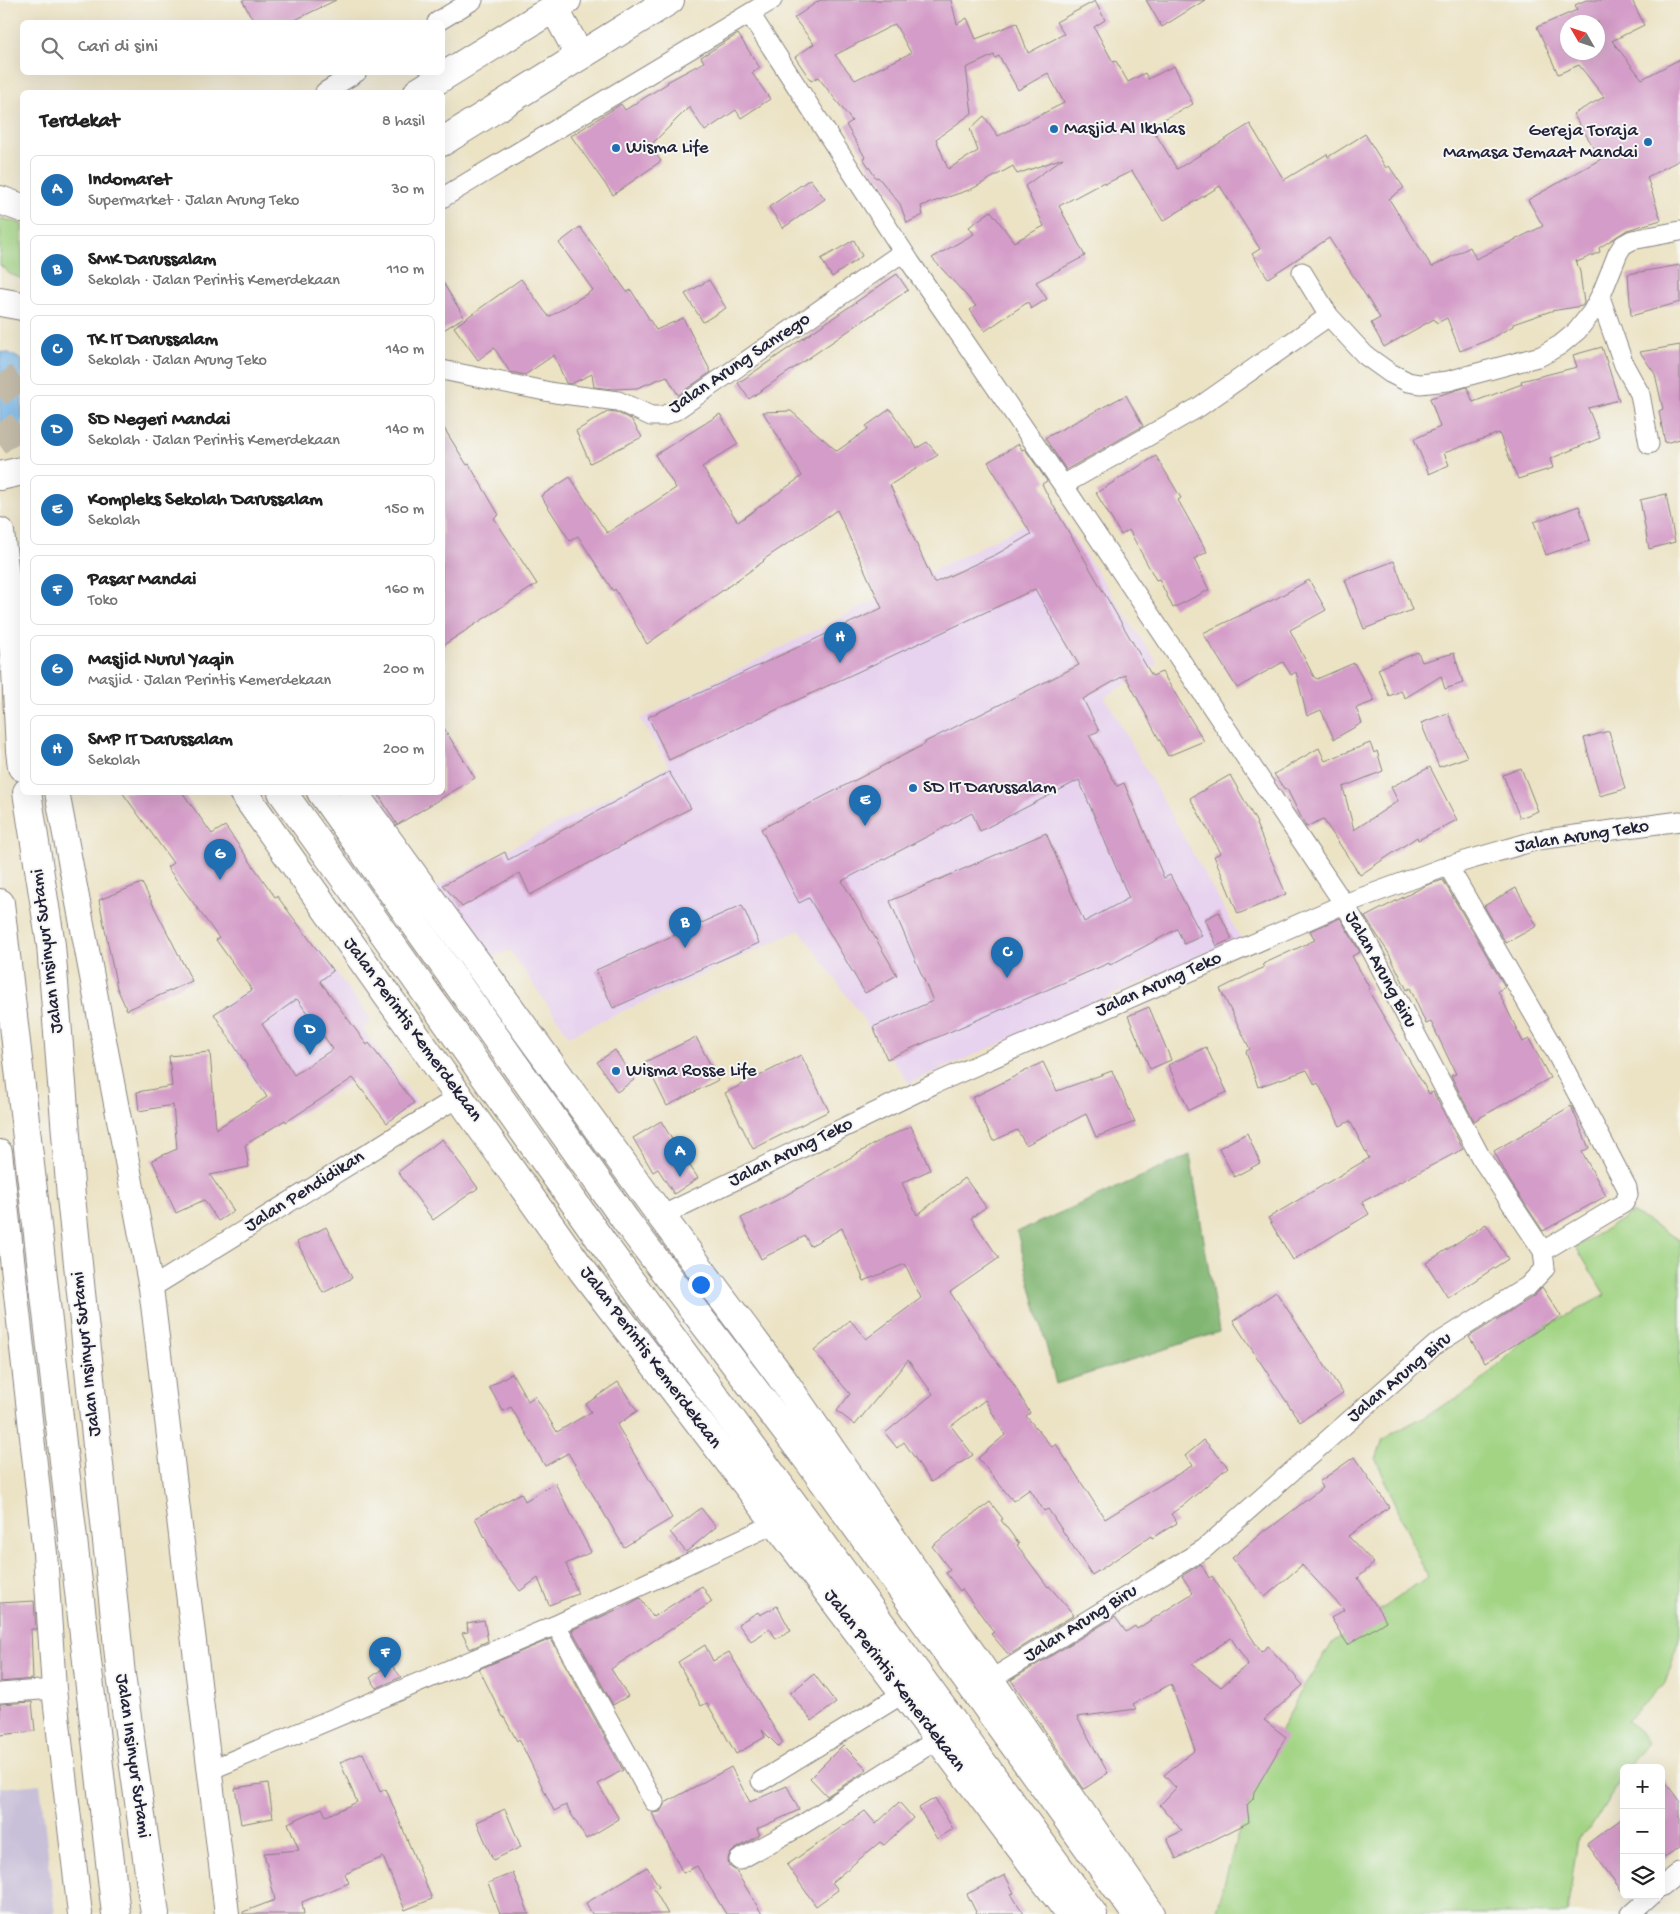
<!DOCTYPE html>
<html lang="id">
<head>
<meta charset="utf-8">
<style>
  :root { --surface:#fff; --page:#f6f6f6; --text:#222; --muted:#767676; --line:#e0e0e0; --accent:#1f6fb2 }
  body { margin:0; font-family:"Gochi Hand",sans-serif; background:var(--page); color:var(--text) }
  .controls { position:absolute; right:15px; bottom:15px; display:grid; overflow:hidden; border-radius:8px; box-shadow:0 5px 20px #0002 }
  .controls button { width:45px; height:45px; display:grid; place-items:center; padding:0; border:0; border-bottom:1px solid var(--line); background:var(--surface); color:var(--text); font:25px sans-serif }
  .compass { position:absolute; left:1560px; top:15px; width:45px; height:45px; border-radius:50%; background:var(--surface); box-shadow:0 5px 20px #0002; rotate:309deg }
  .you { position:absolute; left:700px; top:1284px; width:18px; height:18px; margin:-12px; border:4px solid #fff; border-radius:50%; background:#1a73e8; box-shadow:0 0 0 8px #1a73e833 }
  .badge { display:grid; place-items:center; width:32px; height:32px; border-radius:50%; background:var(--accent); color:#fff; font-size:16px; font-weight:700 }
  .pin { position:absolute; translate:-50% -41px; filter:drop-shadow(0 1px 2px #0008) }
  .pin::after { content:''; position:absolute; top:26px; width:18px; height:15px; background:inherit; clip-path:polygon(0 0,100% 0,50% 100%) }
  .list { margin:0; padding:0; list-style:none }
  h2 { display:flex; justify-content:space-between; align-items:center; height:65px; margin:0; padding:0 20px; font-size:21px }
  h2 small { font-size:16px; font-weight:400; color:var(--muted) }
  .list li { display:grid; grid-template-columns:32px 1fr auto; gap:15px; align-items:center; box-sizing:border-box; height:70px; margin:0 10px 10px; padding:0 10px; border:1px solid var(--line); border-radius:8px }
  .list b { display:block; font-size:19px; white-space:nowrap }
  .list p { margin:0; font-size:16px; white-space:nowrap; color:var(--muted) }
  .list em { font-size:16px; font-style:normal; color:var(--muted) }
  .icon { flex:none; width:28px; height:28px; fill:none; stroke:currentColor; stroke-width:2; stroke-linecap:round; stroke-linejoin:round }
  .map { position:relative; flex:none; width:1680px; height:1914px; overflow:hidden }
  .search { position:absolute; background:var(--surface); box-shadow:0 5px 20px #0002; left:20px; top:20px; width:425px; height:55px; display:flex; align-items:center; gap:12px; box-sizing:border-box; padding:0 18px; border-radius:8px; color:var(--muted); font-size:19px }
  .panel { position:absolute; background:var(--surface); box-shadow:0 5px 20px #0002; left:20px; top:90px; width:425px; height:705px; border-radius:8px }
  .map>svg:first-child { display:block }
</style>
</head>
<body>
<div class="map">
<svg width="1680" height="1914" viewBox="0 0 1680 1914">
  <rect width="100%" height="100%" fill="#f6f6f2"/>
  <filter id="ink" filterUnits="userSpaceOnUse"><feTurbulence type="fractalNoise" baseFrequency=".02" numOctaves="2"/><feDisplacementMap in="SourceGraphic" scale="10" xChannelSelector="R" yChannelSelector="G"/><feConvolveMatrix kernelMatrix="1 2 1 2 8 2 1 2 1" color-interpolation-filters="sRGB"/></filter>
  <filter id="wash" filterUnits="userSpaceOnUse"><feTurbulence type="fractalNoise" baseFrequency=".0096" numOctaves="4" result="noise"/><feDisplacementMap in="SourceGraphic" scale="20" xChannelSelector="R" yChannelSelector="G"/><feGaussianBlur stdDeviation="1.12" result="paint"/><feColorMatrix in="noise" values="0 0 0 0 0 0 0 0 0 0 0 0 0 0 0 0 0 1.4 0 .05"/><feComposite in="paint" operator="in"/></filter>
  <g filter="url(#wash)">
    <rect width="100%" height="100%" fill="#ece3c5"/>
    <!-- built -->
    <path fill="#e7d2ef" d="M1055,509L1158,664L1105,697L1241,939L909,1083L800,930L569,1036L510,950L493,957L435,887L669,766L640,719Z
      M317,946L372,1021L362,1029L417,1102L386,1125L353,1081L285,1123L265,1091L262,1093L212,1013Z"/>
    <!-- industrial -->
    <path fill="#c8bfd8" d="M40,1784L55,1914H0V1788Z"/>
    <!-- green -->
    <path fill="#a2d484" stroke="#627b60" d="M0,218L22,224V279L10,274L0,265Z
      M1633,1213L1680,1240V1640L1665,1684L1627,1720L1648,1743L1634,1758L1628,1768H1624V1774L1590,1829L1578,1837L1567,1914H1216L1236,1840L1258,1774L1300,1693L1333,1642L1427,1577L1376,1459L1383,1439L1473,1389L1528,1336L1605,1295L1576,1247Z"/>
    <!-- forest -->
    <path fill="#81b672" stroke="#526c56" d="M1190,1155L1219,1332L1056,1384L1017,1232Z"/>
    <!-- water -->
    <path fill="#71b3e6" stroke="#4a6a90" d="M0,352L9,353L22,360V427L12,433L0,435Z"/>
    <g id="blocks">
      <!-- building -->
      <path fill="#d49cc8" fill-rule="evenodd" d="M242,0H336L291,22H254Z
        M820,0H951L957,24L967,18L976,39L1017,23L1028,53L1064,34L1056,22L1095,1L1105,20L1094,27L1113,62L1116,61L1128,82L1145,73L1148,79L1174,66L1193,104L1151,126L1177,169L1250,124L1284,180L1327,154L1328,157L1365,134L1386,168L1389,166L1404,188L1389,199L1432,267L1470,247L1476,259L1543,226L1528,200L1601,159L1573,114L1604,97L1579,65L1558,74L1537,27L1577,10L1575,5L1586,0H1632L1644,25L1612,41L1642,79L1680,59V160L1647,177L1661,220L1627,230L1599,248L1600,252L1577,262L1576,260L1580,272L1584,303L1582,306L1551,311L1513,324V326L1488,340L1460,351L1447,318L1437,323L1434,319L1384,347L1371,323L1380,318L1329,238L1268,278L1252,254L1260,249L1220,186L1163,221L1132,171L1105,184L1104,182L1059,206L1085,256L1036,282L1047,299L1031,309L1028,302L985,331L970,310L976,306L932,258L974,234L969,227L991,211L1014,242L1044,226L1025,186L1063,158L1017,174L1013,166L972,189L921,206L923,215L907,223L900,204L878,177L876,178L863,158L865,157L846,125L852,121L818,77L811,81L795,57L814,44L794,18ZM1568,22H1598V52H1568ZM895,24L911,53L855,80L835,55ZM994,55L995,58L999,56L1018,90L1048,73L1064,103L998,136L984,116L970,129L978,151L948,169L936,139L972,113L966,68Z
        M1146,0H1205L1162,27Z
        M738,34L760,68L752,73L770,99L741,118L736,110L705,131L689,107L650,146L661,161L613,195L571,136L621,104L625,110L668,83L667,82L704,62L701,57Z
        M810,179L825,199L783,228L769,207Z
        M580,227L627,292L631,290L656,330L683,318L711,372L678,395L667,376L637,388L614,389L594,387L592,374L571,384L566,383L554,355L525,375L510,372L494,348L478,360L454,327L521,279L549,317L593,290L559,243Z
        M854,240L862,256L832,277L821,259Z
        M1680,265V302L1631,316L1628,274Z
        M897,274L908,290L749,399L738,383Z
        M709,280L726,308L703,322L685,294Z
        M442,281L464,317L442,331Z
        M1680,345V439L1665,443L1659,411L1663,409L1655,374L1640,352Z
        M1602,347L1619,400L1588,408L1600,438L1550,459L1553,468L1518,479L1499,433L1444,453L1449,465L1429,474L1414,439L1440,427L1430,398L1467,387L1473,402L1522,384L1521,381L1577,367L1573,355Z
        M1126,395L1143,426L1066,470L1045,438Z
        M890,409L917,448L927,442L938,455L890,485L934,583L997,554L1031,534L988,462L1019,444L1022,450L1025,449L1047,481L1042,484L1048,496L1152,676L1162,672L1204,741L1168,756L1125,675L1083,699L1099,731L1089,735L1117,786L1124,783L1164,878L1170,875L1202,936L1184,944L1177,929L1110,965L1109,963L887,1059L873,1027L933,1001L890,901L1046,833L1084,922L1129,898L1079,780L980,831L972,813L842,881L897,975L865,993L809,898L799,903L761,829L925,744V742L1079,665L1035,589L669,760L648,717L882,608L837,510L763,560L764,561L647,644L615,589L613,591L578,536L570,541L541,496L570,477L607,533L676,488L655,455L720,414L738,444L702,467L738,522L802,476L763,412L791,411L837,451L868,429L866,426Z
        M609,411L615,412L631,419L642,437L590,463L576,431Z
        M442,425L467,465L469,464L499,515L494,518L537,584L442,646Z
        M1156,456L1181,498L1178,500L1207,552L1194,559L1209,590L1173,608L1159,579L1156,580L1129,530L1121,535L1096,493Z
        M1666,494L1675,542L1649,549L1640,500Z
        M1579,506L1590,540L1546,555L1534,522Z
        M1394,561L1412,610L1364,629L1345,580Z
        M1309,580L1326,610L1290,630L1314,677L1317,679L1354,663L1375,701L1356,708L1362,723L1334,739L1321,710L1307,716L1296,672L1291,675L1283,662L1237,688L1203,633L1277,598Z
        M1418,652L1422,662L1454,653L1463,683L1445,689L1441,676L1405,698L1401,691L1389,696L1378,669Z
        M1448,713L1467,757L1439,767L1421,723Z
        M442,725L475,778L397,825L377,792H442Z
        M1609,731L1625,789L1600,796L1584,738Z
        M1370,743L1374,753L1377,751L1383,771L1343,787L1354,830L1398,801L1391,787L1430,767L1457,820L1418,840L1417,837L1360,875L1323,819L1306,827L1287,789L1285,790L1274,774L1319,748L1325,761Z
        M1521,768L1538,811L1520,818L1503,775Z
        M669,772L691,808L530,895L520,873L462,907L443,885L505,852L508,860Z
        M1230,775L1257,823L1256,824L1286,894L1238,914L1214,856L1221,853L1190,798Z
        M122,792H182L212,834L225,826L275,897L277,896L333,971L320,981L367,1045L369,1043L414,1103L387,1123L353,1078L286,1122L285,1120L245,1145L249,1167L210,1175L234,1211L218,1221L204,1200L176,1213L152,1160L177,1149L173,1105L139,1111L137,1092L172,1086L169,1056L210,1052L216,1129L267,1097L214,1014L252,990L216,940L219,938L167,867L173,863ZM297,999L333,1049L294,1075L262,1024Z
        M1443,880L1505,987L1498,991L1523,1042L1529,1039L1550,1078L1474,1121L1451,1076L1456,1074L1431,1022L1426,1024L1410,988L1407,990L1388,952L1365,917L1427,885Z
        M142,883L192,981L127,1010L117,988L99,900Z
        M1516,888L1537,926L1506,943L1484,906Z
        M742,905L759,943L613,1008L596,970Z
        M1219,912L1232,939L1217,946L1205,919Z
        M1340,918L1360,952L1352,956L1370,989L1368,990L1429,1094L1433,1092L1463,1149L1362,1202L1369,1214L1293,1260L1268,1218L1369,1158L1350,1121L1340,1126L1318,1083L1315,1085L1307,1070L1258,1087L1246,1051L1250,1049L1220,989L1264,967L1263,964L1315,940L1310,931Z
        M1149,1007L1171,1060L1150,1069L1128,1016Z
        M696,1037L718,1080L667,1106L645,1062Z
        M1206,1047L1227,1092L1189,1110L1168,1065Z
        M615,1050L634,1080L617,1092L597,1062Z
        M801,1055L829,1111L753,1149L725,1093Z
        M1043,1062L1057,1091L1112,1071L1135,1122L1096,1137L1086,1114L1026,1145L1017,1130L993,1141L972,1098Z
        M1571,1106L1589,1148L1582,1152L1606,1196L1543,1231L1511,1183L1494,1151Z
        M661,1121L685,1161L686,1160L698,1178L674,1194L658,1169L653,1172L633,1138Z
        M911,1126L930,1170L902,1183L917,1215L965,1178L986,1207L971,1218L999,1258L950,1292L992,1355L1011,1380L1030,1413L1026,1416L1052,1447L1056,1444L1105,1519L1193,1465L1185,1456L1204,1440L1228,1467L1185,1504L1171,1514L1177,1523L1152,1538L1151,1536L1092,1575L1048,1509L1044,1511L1030,1489L1013,1501L978,1458L1005,1435L985,1400L951,1426L973,1455L931,1482L904,1442L897,1448L885,1433L933,1394L908,1360L855,1425L837,1411L850,1394L814,1351L850,1320L866,1339L921,1298L905,1264L864,1281L842,1228L810,1246L805,1236L761,1259L741,1218L783,1197L879,1141Z
        M1247,1133L1260,1163L1234,1177L1219,1148Z
        M442,1139L478,1188L433,1220L398,1172Z
        M1486,1224L1508,1259L1448,1298L1426,1263Z
        M326,1227L352,1278L323,1293L297,1242Z
        M1542,1287L1561,1316L1485,1363L1469,1337L1534,1296Z
        M1276,1292L1343,1393L1300,1422L1233,1321Z
        M512,1373L528,1401L535,1396L557,1432L591,1412L586,1404L618,1382L637,1411L617,1425L672,1518L624,1547L568,1453L545,1466L511,1407L503,1411L489,1387Z
        M1354,1457L1389,1507L1348,1536L1374,1563L1358,1578L1386,1621L1348,1645L1331,1618L1344,1610L1302,1565L1265,1597L1232,1558L1265,1530L1266,1531L1322,1488L1319,1482Z
        M555,1483L591,1552L566,1564L578,1594L549,1605L538,1578L520,1591L496,1559L475,1518L521,1493L525,1501Z
        M990,1502L1003,1519L1001,1520L1019,1544L1017,1545L1048,1587L1049,1586L1074,1615L1009,1655L991,1634L994,1632L962,1589L960,1591L946,1573L950,1570L932,1546Z
        M701,1508L716,1527L686,1552L670,1532Z
        M1201,1564L1209,1578L1212,1576L1261,1652L1268,1646L1303,1685L1264,1720L1286,1737L1254,1792L1253,1799L1247,1805L1249,1822L1176,1859L1167,1838L1182,1831L1160,1805L1176,1788L1164,1775L1195,1750L1171,1684L1133,1704L1136,1709L1077,1717L1108,1773L1084,1789L1011,1680L1115,1617L1126,1632L1135,1626L1137,1629L1193,1593L1182,1576ZM1231,1638L1248,1664L1221,1687L1192,1664Z
        M702,1586L712,1602L611,1669L628,1696L613,1705L572,1630L616,1610L617,1611L640,1598L653,1617Z
        M34,1601L36,1629H31L33,1679L0,1682V1603Z
        M777,1606L791,1631L776,1639L770,1629L751,1641L738,1624L758,1612L760,1615Z
        M484,1620L488,1641L470,1649L462,1633L468,1632L467,1623Z
        M551,1639L623,1770L598,1784L619,1819L586,1839L566,1805L554,1811L519,1739L517,1741L504,1717H503L479,1669Z
        M705,1645L713,1661L729,1652L783,1743L779,1747L762,1730L765,1737L736,1754L707,1703L701,1706L678,1662Z
        M390,1663L401,1677L377,1688L370,1678Z
        M814,1674L836,1703L812,1721L790,1693Z
        M32,1702L35,1731L0,1735V1704Z
        M843,1745L867,1769L861,1774L827,1796L810,1778Z
        M363,1753L380,1792L386,1789L432,1899L405,1910L383,1857L345,1874L349,1883L302,1902L304,1914H243V1912L275,1900L264,1853L299,1850L288,1823L322,1808L326,1816L357,1802L340,1762Z
        M731,1767L750,1802L787,1786L799,1810L757,1829L760,1835L734,1850L729,1855L728,1860L729,1866L736,1871L762,1914H726L697,1866L683,1873L652,1813L660,1812L665,1803Z
        M1661,1776L1680,1802V1846L1661,1860Z
        M268,1783L273,1818L241,1824L235,1788Z
        M935,1798L953,1829L937,1839L919,1808Z
        M899,1802L913,1818L884,1845L880,1842L832,1882L838,1890L816,1906L787,1865L865,1811L876,1824Z
        M505,1809L521,1847L493,1860L477,1822Z
        M1624,1817V1894L1587,1844Z
        M647,1867L659,1886L654,1889L668,1914H592L586,1903Z
        M513,1873L529,1914H500L488,1883Z
        M1005,1875L1014,1893L1011,1894L1024,1914H977L967,1894Z"/>
    </g>
  </g>
  <g filter="url(#ink)">
    <use href="#blocks" fill-opacity="0" stroke="#878280" stroke-width="1"/>
    <g fill="none" stroke-linecap="round" stroke-linejoin="round">
      <!-- trunk-tunnel -->
      <path stroke="#c4bca9" stroke-width="28" stroke-dasharray="28 14" stroke-linecap="butt" d="M0,374L22,404
        M0,422L22,452"/>
      <!-- minor casing -->
      <g stroke="#878280" stroke-width="21">
        <path id="minor" d="M750,14L910,262L1063,485L1344,904L1365,938L1481,1158L1543,1251L1545,1268L1528,1286L1435,1345L1204,1549L990,1680
          M437,22L473,0
          M325,92L357,72
          M442,198L772,0
          M1600,297L1624,365L1640,394L1649,444
          M1329,316L1365,355L1390,373L1408,382L1420,384L1448,381L1541,356L1560,345L1577,331L1592,312L1602,293L1618,253L1623,245L1632,240L1680,231
          M442,370L555,393L618,401L651,416H663L676,410L903,252
          M1063,485L1199,407L1329,316L1302,272
          M1448,866L1554,1049L1627,1188L1628,1195L1624,1203L1543,1251
          M661,1216L934,1084L1344,904L1448,866L1538,840L1680,821
          M151,1288L460,1096
          M556,1625L654,1802
          M0,1693L54,1689
          M210,1770L556,1625L776,1523
          M761,1781L904,1693
          M739,1860L797,1828L938,1739
          M1661,1887L1680,1872
          M1631,1914L1652,1895"/>
      </g>
      <!-- tertiary casing -->
      <g stroke="#878280" stroke-width="26">
        <path id="tertiary" d="M57,792L151,1288L227,1914
          M0,1152L45,1553L54,1689L80,1914"/>
      </g>
      <!-- secondary casing -->
      <g stroke="#878280" stroke-width="30">
        <path id="secondary" d="M554,8L580,56
          M418,92L567,0
          M442,142L670,0"/>
      </g>
      <!-- primary casing -->
      <g stroke="#878280" stroke-width="30">
        <path id="primary" d="M243,792L582,1270L776,1523L1070,1914
          M353,792L661,1216L781,1377L1151,1914"/>
      </g>
      <!-- trunk casing -->
      <g stroke="#878280" stroke-width="30">
        <path id="trunk" d="M0,200L22,208
          M0,302L22,306
          M0,476L22,471
          M282,792L358,897L602,1242L1093,1914
          M321,792L626,1221L811,1464L1136,1914"/>
      </g>
      <!-- motorway casing -->
      <g stroke="#878280" stroke-width="30">
        <path id="motorway" d="M0,532L16,671L20,751L22,767
          M27,792L51,945L71,1197L121,1675L155,1914
          M0,903L116,1914"/>
      </g>
      <!-- minor -->
      <use href="#minor" stroke="#fff" stroke-width="19"/>
      <!-- tertiary -->
      <use href="#tertiary" stroke="#fff" stroke-width="24"/>
      <!-- secondary -->
      <use href="#secondary" stroke="#fff" stroke-width="28"/>
      <!-- primary -->
      <use href="#primary" stroke="#fff" stroke-width="28"/>
      <!-- trunk -->
      <use href="#trunk" stroke="#fff" stroke-width="28"/>
      <!-- motorway -->
      <use href="#motorway" stroke="#fff" stroke-width="28"/>
    </g>
  </g>
  <!-- markers -->
  <g fill="#1f6fb2" stroke="#f6f6f2" stroke-width="2">
    <circle cx="1054" cy="129" r="5"/>
    <circle cx="1648" cy="142" r="5"/>
    <circle cx="616" cy="148" r="5"/>
    <circle cx="913" cy="788" r="5"/>
    <circle cx="616" cy="1071" r="5"/>
  </g>
  <g text-anchor="middle" dominant-baseline="central" stroke-width="4" stroke-linejoin="round" paint-order="stroke">
    <!-- poi labels -->
    <g font-size="19" fill="#22223b" stroke="#f6f6f2" text-anchor="start">
      <text x="1064" y="129">Masjid Al Ikhlas</text>
      <text x="1638" y="131" text-anchor="end">Gereja Toraja<tspan x="1638" dy="22">Mamasa Jemaat Mandai</tspan></text>
      <text x="626" y="148">Wisma Life</text>
      <text x="923" y="788">SD IT Darussalam</text>
      <text x="626" y="1071">Wisma Rosse Life</text>
    </g>
    <!-- street labels -->
    <g font-size="19" fill="#22223b" stroke="#f6f6f2">
      <text transform="translate(740 364) rotate(-34)">Jalan Arung Sanrego</text>
      <text transform="translate(1582 837) rotate(-9)">Jalan Arung Teko</text>
      <text transform="translate(48 951) rotate(-97)">Jalan Insinyur Sutami</text>
      <text transform="translate(1380 970) rotate(61)">Jalan Arung Biru</text>
      <text transform="translate(1159 985) rotate(-24)">Jalan Arung Teko</text>
      <text transform="translate(412 1030) rotate(54)">Jalan Perintis Kemerdekaan</text>
      <text transform="translate(791 1153) rotate(-26)">Jalan Arung Teko</text>
      <text transform="translate(305 1192) rotate(-32)">Jalan Pendidikan</text>
      <text transform="translate(87 1354) rotate(-96)">Jalan Insinyur Sutami</text>
      <text transform="translate(650 1358) rotate(53)">Jalan Perintis Kemerdekaan</text>
      <text transform="translate(1400 1378) rotate(-40)">Jalan Arung Biru</text>
      <text transform="translate(1081 1624) rotate(-32)">Jalan Arung Biru</text>
      <text transform="translate(894 1681) rotate(53)">Jalan Perintis Kemerdekaan</text>
      <text transform="translate(132 1756) rotate(82)">Jalan Insinyur Sutami</text>
    </g>
  </g>
</svg>
<div class="controls">
<button>+</button>
<button>−</button>
<button><svg class="icon" aria-label="layers" viewBox="0 0 24 24"><path d="M12 4l9 5-9 5-9-5zM3 14l9 5 9-5"/></svg></button>
</div>
<svg class="compass" viewBox="-18 -18 36 36"><path d="M0-13l5 13h-10z" fill="#e53935"/><path d="M0 13l5-13h-10z" fill="#767676"/></svg>
<div class="you"></div>
<div class="pin badge" style="left:680px;top:1177px">A</div>
<div class="pin badge" style="left:685px;top:948px">B</div>
<div class="pin badge" style="left:1007px;top:978px">C</div>
<div class="pin badge" style="left:310px;top:1055px">D</div>
<div class="pin badge" style="left:865px;top:826px">E</div>
<div class="pin badge" style="left:385px;top:1678px">F</div>
<div class="pin badge" style="left:220px;top:880px">G</div>
<div class="pin badge" style="left:840px;top:663px">H</div>
<div class="search"><svg class="icon" aria-label="search" viewBox="0 0 24 24"><circle cx="10" cy="10" r="6"/><path d="M15 15l6 6"/></svg>Cari di sini</div>
<section class="panel">
<h2>Terdekat<small>8 hasil</small></h2>
<ul class="list">
<li><span class="badge">A</span><div><b>Indomaret</b><p>Supermarket · Jalan Arung Teko</p></div><em>30 m</em></li>
<li><span class="badge">B</span><div><b>SMK Darussalam</b><p>Sekolah · Jalan Perintis Kemerdekaan</p></div><em>110 m</em></li>
<li><span class="badge">C</span><div><b>TK IT Darussalam</b><p>Sekolah · Jalan Arung Teko</p></div><em>140 m</em></li>
<li><span class="badge">D</span><div><b>SD Negeri Mandai</b><p>Sekolah · Jalan Perintis Kemerdekaan</p></div><em>140 m</em></li>
<li><span class="badge">E</span><div><b>Kompleks Sekolah Darussalam</b><p>Sekolah</p></div><em>150 m</em></li>
<li><span class="badge">F</span><div><b>Pasar Mandai</b><p>Toko</p></div><em>160 m</em></li>
<li><span class="badge">G</span><div><b>Masjid Nurul Yaqin</b><p>Masjid · Jalan Perintis Kemerdekaan</p></div><em>200 m</em></li>
<li><span class="badge">H</span><div><b>SMP IT Darussalam</b><p>Sekolah</p></div><em>200 m</em></li>
</ul>
</section>
</div>
</body>
</html>
